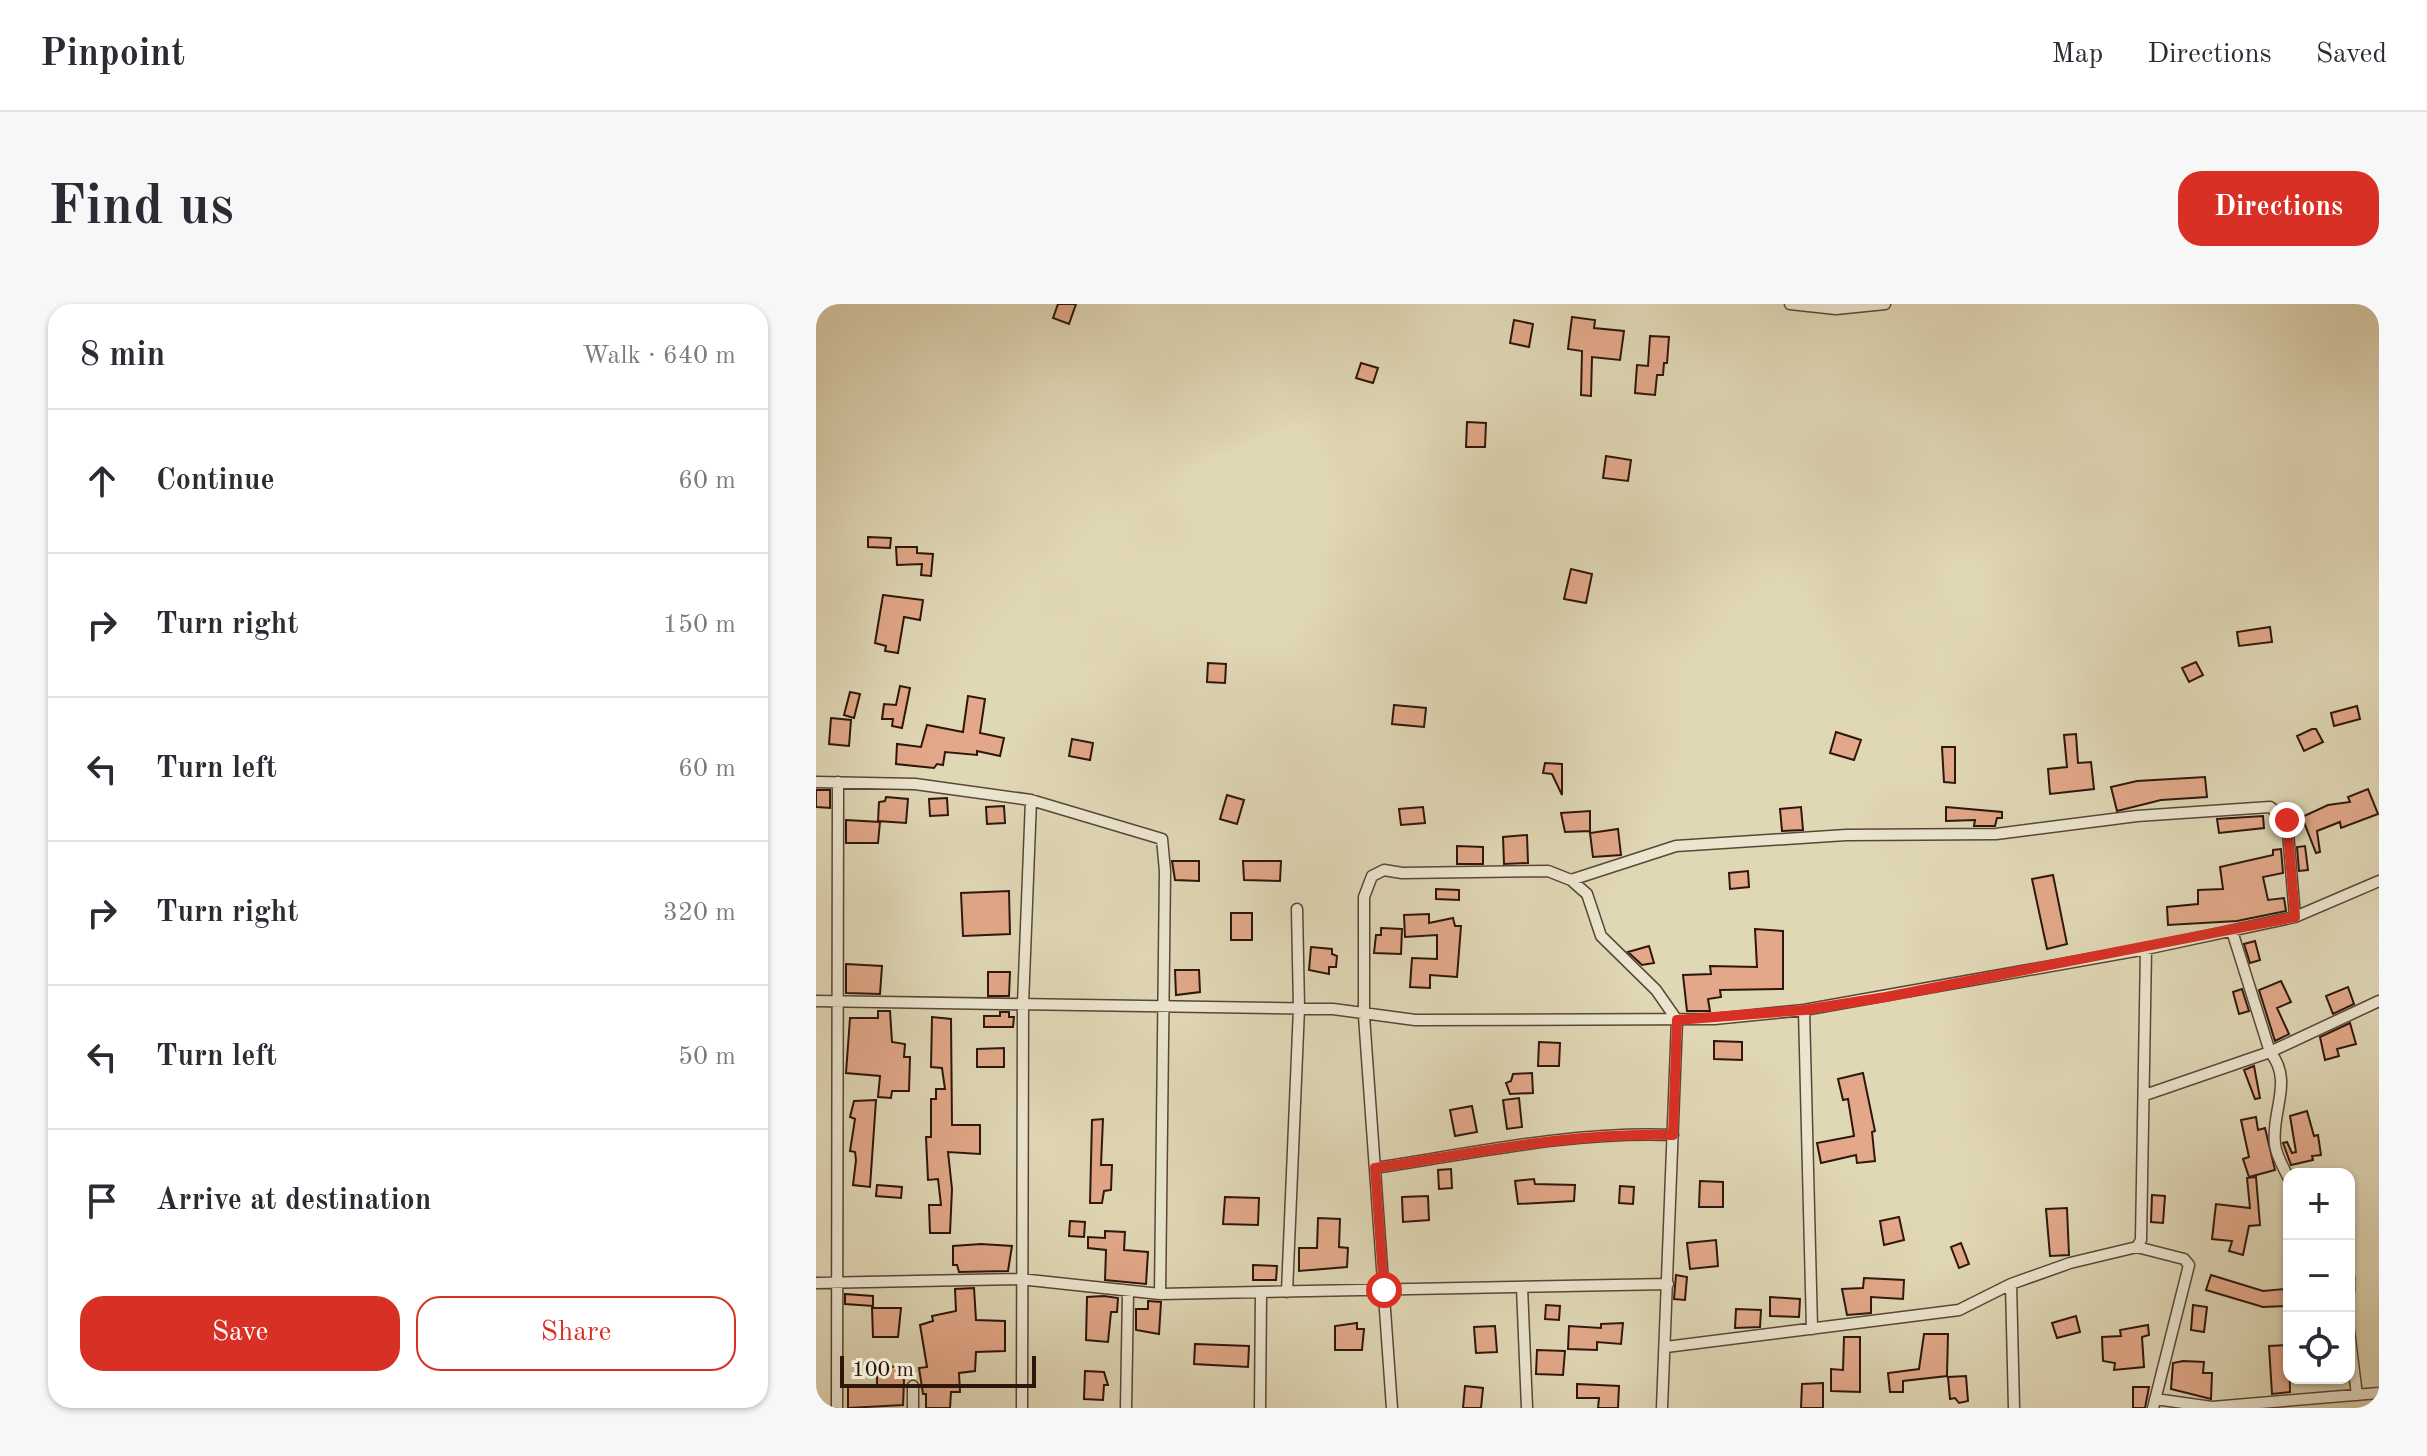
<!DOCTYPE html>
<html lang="en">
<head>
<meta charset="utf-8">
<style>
  :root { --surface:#fff; --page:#f7f7f7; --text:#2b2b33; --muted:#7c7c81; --line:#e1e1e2; --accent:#d93025 }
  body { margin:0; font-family:"Old Standard TT",serif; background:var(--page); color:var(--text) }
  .controls { position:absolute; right:24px; bottom:24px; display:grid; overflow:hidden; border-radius:16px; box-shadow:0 2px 6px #0004 }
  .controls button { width:72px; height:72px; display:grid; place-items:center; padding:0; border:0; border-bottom:2px solid var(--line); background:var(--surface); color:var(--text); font:40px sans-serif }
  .scale { position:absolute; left:24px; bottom:20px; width:196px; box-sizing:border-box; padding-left:8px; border:4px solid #2e160c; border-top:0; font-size:22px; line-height:28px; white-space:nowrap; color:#2e160c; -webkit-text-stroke:6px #ebe5cf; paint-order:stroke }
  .stop { position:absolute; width:24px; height:24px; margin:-18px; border:6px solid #d93025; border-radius:50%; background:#fff }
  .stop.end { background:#d93025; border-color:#fff; box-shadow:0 2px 8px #0008 }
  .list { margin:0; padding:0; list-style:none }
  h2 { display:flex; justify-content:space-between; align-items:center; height:104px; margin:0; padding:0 32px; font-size:34px }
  h2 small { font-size:26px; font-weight:400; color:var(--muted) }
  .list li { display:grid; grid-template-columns:52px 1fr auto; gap:24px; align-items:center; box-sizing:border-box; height:144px; padding:0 32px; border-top:2px solid var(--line) }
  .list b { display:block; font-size:30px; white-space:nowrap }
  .list em { font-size:26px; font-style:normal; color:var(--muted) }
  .actions { display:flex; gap:16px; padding:24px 32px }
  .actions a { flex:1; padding:18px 0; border:2px solid var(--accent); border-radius:24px; text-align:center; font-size:28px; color:var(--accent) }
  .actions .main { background:var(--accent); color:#fff }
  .icon { flex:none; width:44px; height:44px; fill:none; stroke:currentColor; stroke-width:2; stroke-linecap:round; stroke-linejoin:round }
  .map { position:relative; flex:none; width:1563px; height:1104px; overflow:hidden; border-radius:24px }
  header { display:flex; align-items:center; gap:48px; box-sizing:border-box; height:112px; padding:0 40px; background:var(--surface); border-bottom:2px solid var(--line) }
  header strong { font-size:38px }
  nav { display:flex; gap:44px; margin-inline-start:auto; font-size:28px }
  .intro { display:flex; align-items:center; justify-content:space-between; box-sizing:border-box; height:192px; padding:0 48px }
  h1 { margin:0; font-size:56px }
  .button { padding:20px 36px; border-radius:24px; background:var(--accent); color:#fff; font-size:28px; font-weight:700 }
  main { display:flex; gap:48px; padding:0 48px }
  aside { flex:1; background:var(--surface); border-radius:24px; box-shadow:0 2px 6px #0004 }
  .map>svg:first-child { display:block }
</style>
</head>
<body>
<header>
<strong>Pinpoint</strong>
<nav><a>Map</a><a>Directions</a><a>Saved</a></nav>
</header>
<div class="intro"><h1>Find us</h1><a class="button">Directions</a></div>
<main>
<aside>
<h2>8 min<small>Walk · 640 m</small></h2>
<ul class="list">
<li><svg class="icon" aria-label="ahead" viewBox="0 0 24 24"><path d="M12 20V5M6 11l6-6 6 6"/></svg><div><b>Continue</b></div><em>60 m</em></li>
<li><svg class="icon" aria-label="right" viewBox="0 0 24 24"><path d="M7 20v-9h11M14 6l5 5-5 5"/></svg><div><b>Turn right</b></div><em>150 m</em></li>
<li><svg class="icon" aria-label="left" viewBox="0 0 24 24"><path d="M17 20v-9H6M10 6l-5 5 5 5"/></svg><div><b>Turn left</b></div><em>60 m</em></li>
<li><svg class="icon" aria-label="right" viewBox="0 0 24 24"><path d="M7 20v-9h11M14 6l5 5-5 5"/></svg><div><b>Turn right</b></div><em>320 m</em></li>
<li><svg class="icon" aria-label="left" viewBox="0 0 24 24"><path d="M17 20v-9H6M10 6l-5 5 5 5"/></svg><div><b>Turn left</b></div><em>50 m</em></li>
<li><svg class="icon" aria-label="arrive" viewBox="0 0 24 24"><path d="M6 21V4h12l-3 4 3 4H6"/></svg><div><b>Arrive at destination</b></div></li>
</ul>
<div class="actions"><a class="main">Save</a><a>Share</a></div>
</aside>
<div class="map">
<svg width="1563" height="1104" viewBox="0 0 1563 1104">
  <rect width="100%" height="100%" fill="#e0d7b5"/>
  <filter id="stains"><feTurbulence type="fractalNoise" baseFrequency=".0025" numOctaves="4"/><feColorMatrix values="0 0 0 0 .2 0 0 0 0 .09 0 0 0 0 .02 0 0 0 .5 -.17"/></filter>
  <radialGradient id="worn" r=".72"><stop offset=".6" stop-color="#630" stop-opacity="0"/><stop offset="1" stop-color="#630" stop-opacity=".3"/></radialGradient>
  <!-- building -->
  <path fill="#e2a889" stroke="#2e160c" stroke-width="2" d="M242,0H260L253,20L237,14Z
    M756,13L779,16L778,24L808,27L804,56L776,53L775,92L765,91L766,47L752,45Z
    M698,16L717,20L713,43L694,39Z
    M834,32L853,33L851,59H848L847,71H841L839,91L819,89L821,61L832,62Z
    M545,59L562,64L557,79L540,74Z
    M651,118L670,119L669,143H650Z
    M790,152L815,156L812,177L787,174Z
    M52,233L75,234L74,244L52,243Z
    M80,243H101V249L117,250L115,272L105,271L106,260L81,261Z
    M755,265L776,270L770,299L748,295Z
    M67,291L107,296L104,316L88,313L82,349L69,347L70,342L59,339Z
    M1454,323L1456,338L1423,342L1421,328Z
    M1380,358L1387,371L1373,378L1366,364Z
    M392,359L410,360L409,379L391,378Z
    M84,382L94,384L86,424L76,422L77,415H66L68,400L80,401Z
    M34,388L44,390L38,414L28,411Z
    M152,392L169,395L164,429L188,434L184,452L161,447V451L129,448L127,461L121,460L118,464L80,460L81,440L105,443L111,421L147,428Z
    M578,401L610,404L608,423L576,420Z
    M1541,402L1544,415L1518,422L1515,409Z
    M15,414L35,416L33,442L13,440Z
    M1496,425H1500L1507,438L1488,447L1481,432Z
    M1020,428L1045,436L1038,456L1014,449Z
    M1260,430L1262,459L1275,458L1278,485L1234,490L1232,465L1251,463L1248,431Z
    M256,435L277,439L274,456L253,452Z
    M1126,443H1139V479L1128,478Z
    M729,459L746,460V491L736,470L727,469Z
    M1389,473L1391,493L1345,496L1301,507L1295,483L1321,477Z
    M1552,485L1562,510L1525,524L1524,518L1501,527L1504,548L1500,549L1486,513L1512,501L1534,498L1532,493Z
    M0,486H14V504L0,503Z
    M411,491L428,496L421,520L404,515Z
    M70,493L92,495L90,519L62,517L63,498L69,497Z
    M131,494L132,511L114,512L113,495Z
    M188,502L189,519L171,520L170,503Z
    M607,503L609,519L585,521L583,505Z
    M985,503L987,526L966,527L964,505Z
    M1130,503L1186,508V514H1181L1179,522H1158L1159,516L1130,517Z
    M774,507V527L749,528L745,509Z
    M1447,512L1448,524L1403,529L1401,515Z
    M30,516L64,518L62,539H30Z
    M802,525L805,551L777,553L774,529Z
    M711,531L712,559L688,560L687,533Z
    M641,542L667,543V560H641Z
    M1489,542L1492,566L1483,567L1481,543Z
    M1465,545L1467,569L1447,573L1452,596L1468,594L1470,607L1421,617L1352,621L1351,603L1382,600V586L1407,585L1404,563L1457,551V546Z
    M356,557H383V577L359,576Z
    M427,557H465L464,577L428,576Z
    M932,567L933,583L914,585L913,569Z
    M1237,571L1251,640L1231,645L1216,575Z
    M620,585L643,586V596L620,595Z
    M193,587L194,630L147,632L145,589Z
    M415,609H436V636H415Z
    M613,610V619L637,614L639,622H645L641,673L614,671V684L594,683L596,654L621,655V631L589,633L588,611Z
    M565,624L586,625L585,650L558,649L560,631H565Z
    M939,625L967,627V685L904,686L905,693L892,695L894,707H871L867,671L895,670L894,662L941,663Z
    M1439,637L1444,656L1434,659L1428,640Z
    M833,642L838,659L826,661L812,648Z
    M495,643L516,645V650L521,652L520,663H513V670L493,666Z
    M30,660L66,662L64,690L30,689Z
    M359,666H383L384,688L360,691Z
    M172,668H194L193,692H172Z
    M1465,677L1475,698L1461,704L1473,730L1459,737L1443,686Z
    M1532,683L1538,700L1517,710L1510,692Z
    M1426,685L1433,707L1423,710L1417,688Z
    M62,707H74L76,738L89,740L88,753H94L93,787H76L75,794L62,793L64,772L30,769L34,714H62Z
    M184,708H193V713H198L197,723H168V712H184Z
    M116,713L135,715L136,821H164V850L132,848L136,885L134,929H114L113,901H125L122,875L112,876L110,833H115V795H120V785H129L126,764L115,763Z
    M1534,719L1540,740L1521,745L1523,752L1509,756L1504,733Z
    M898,737L926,738V756L898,755Z
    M723,738L744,739L743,762H722Z
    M188,744V763H161V745Z
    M1438,762L1444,794L1439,795L1428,766Z
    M716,769L717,789L694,790L690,779L695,777L697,770Z
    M1047,769L1059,827L1056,828L1059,857L1041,859L1040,851L1005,859L1001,839L1038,832L1032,795L1027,796L1022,775Z
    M703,794L706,823L691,825L687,796Z
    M60,796L54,883L37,881L40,856L39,848L34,847L39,815L34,813L38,797Z
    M656,802L661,828L639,832L634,806Z
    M1491,807L1498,832L1502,831L1505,851L1496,852L1497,856L1475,861L1467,839L1471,838L1476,849L1480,848L1474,812Z
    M1440,813L1442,826L1449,824L1459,866L1433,873L1427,855L1433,853L1425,816Z
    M287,815L285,861H296L295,886L288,887L286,899H274L276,816Z
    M635,865L636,884L623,885L622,866Z
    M1440,873L1444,921L1433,922L1427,951L1413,947L1416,937L1396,935L1400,900L1434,904L1431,874Z
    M718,875L719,880L759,881L758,897L702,900L699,877Z
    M884,877L907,878V903H883Z
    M61,881L86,883L85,894L60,892Z
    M804,882L818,883L817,900L803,899Z
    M1336,891L1349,892L1347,919L1335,918Z
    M612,892L613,916L587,918L586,893Z
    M409,893L443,894L442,921L407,920Z
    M1251,904L1253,951L1234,952L1230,905Z
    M1083,913L1088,936L1068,941L1064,917Z
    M502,914L524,915L523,943L532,944L531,963L483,967V944H501Z
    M254,917L269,918L268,933L253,932Z
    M289,927L309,928L308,946L332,948L330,980L289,976L290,946L272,944V933L289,934Z
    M900,936L902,962L874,965L871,939Z
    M1145,939L1153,960L1143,964L1135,943Z
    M165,940L196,942L192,967L143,968L141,961H137V942Z
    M437,961L461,962L460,976H437Z
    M860,971L871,973L869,996L858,995Z
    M1395,971L1447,987L1468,985L1469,1002L1447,1003L1390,986Z
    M1048,974L1088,976L1087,995L1055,993V1009L1031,1011L1026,985L1047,984Z
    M158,984L160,1016L189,1017V1047L160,1048L159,1067L143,1069L144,1088H135L134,1104H110V1090H107L103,1064L111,1063L104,1021L117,1017L116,1012L140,1007L139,985Z
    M29,990L57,992V1002L29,1000Z
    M288,992L302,994L301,1008H295L292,1038L270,1036L271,993Z
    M954,993L984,995L983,1013L954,1012Z
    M332,997L345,998L343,1030L320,1026V1005H332Z
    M730,1001L744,1002L743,1016L729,1015Z
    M1377,1001L1391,1003L1388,1028L1375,1026Z
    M56,1004H85L82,1033H57Z
    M920,1005L945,1006L944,1023L919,1024Z
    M1260,1012L1264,1028L1241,1034L1236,1019Z
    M541,1019V1025H548L546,1046H519V1022Z
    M807,1019L805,1040L781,1038V1046L752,1045L753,1022L785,1024V1020Z
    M1332,1021L1333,1031L1326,1033L1328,1063L1298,1066L1299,1059L1287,1057L1286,1033L1305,1032L1304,1026Z
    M679,1022L681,1048L660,1049L658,1023Z
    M1108,1030H1132L1131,1072L1087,1077V1088H1074L1072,1069L1103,1065Z
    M1028,1033H1044V1088L1015,1087V1065L1027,1066Z
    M379,1040L433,1042L432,1063L378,1060Z
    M1473,1041L1474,1088L1456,1090L1453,1042Z
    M721,1046L749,1047L747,1071L720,1070Z
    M1367,1057L1388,1058L1387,1069H1396L1395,1095L1355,1085L1357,1059Z
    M66,1062L82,1063L88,1076L87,1101L32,1104V1083H61V1069Z
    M269,1067L288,1068L292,1081H288L287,1096L268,1095Z
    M1150,1072L1152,1097L1143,1099L1139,1094L1134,1095L1132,1073Z
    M1007,1079V1104H985L986,1080Z
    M761,1080L803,1082L802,1104H782L783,1094H761Z
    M649,1082L667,1084L665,1104H647Z
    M1317,1083H1333L1329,1104H1317Z"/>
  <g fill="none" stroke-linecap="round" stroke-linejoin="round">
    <!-- minor casing -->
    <g stroke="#5a4636" stroke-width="13">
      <path id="minor" d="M974,0L1020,5L1069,0
        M0,478L99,480L215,496L346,535L349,567L344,990
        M755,576L860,542L1030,531L1180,530L1321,512L1454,503L1471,516L1479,613
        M1416,627L1454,748C1478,777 1455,807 1459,840C1460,852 1468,864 1473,875
        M0,697L517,705L599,716L898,715L988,706L1330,645L1479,613L1563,577
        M988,706L996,1025
        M1329,791L1454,748L1563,697
        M559,864C658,849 757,827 857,831
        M1321,943L1325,936L1330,645
        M1533,973V987
        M0,979L204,975L344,990L852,980
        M1195,980L1198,1104
        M706,983L711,1104
        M471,988L483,704L481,605
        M1533,1027L1541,1091
        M850,1043L1143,1006L1195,980L1254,959L1321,943L1368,955L1373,961L1337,1104
        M97,1082V1104
        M1339,1095L1396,1103L1563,1089
        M21,1104L22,478
        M206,1104L207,700L215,496
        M310,1104L312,989
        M444,1104L445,989
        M576,1104L548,712V593L556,572L568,566L586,569L732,567L755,576L771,590L785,632L840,686L861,716L846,1104"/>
    </g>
    <!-- minor -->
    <use href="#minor" stroke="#ebe5cf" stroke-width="10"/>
  </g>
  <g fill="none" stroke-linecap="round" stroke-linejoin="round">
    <!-- route -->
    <path stroke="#d93025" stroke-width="10" d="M568,986L559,864C658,849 756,828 857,831L861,716L988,706L1070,693L1479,613L1471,516"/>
  </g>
  <rect width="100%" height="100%" filter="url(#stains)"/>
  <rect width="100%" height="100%" fill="url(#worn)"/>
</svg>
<div class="controls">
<button>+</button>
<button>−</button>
<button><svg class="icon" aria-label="locate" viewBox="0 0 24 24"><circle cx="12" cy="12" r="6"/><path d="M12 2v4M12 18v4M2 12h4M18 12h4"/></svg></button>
</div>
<div class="scale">100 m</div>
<div class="stop" style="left:568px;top:986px"></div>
<div class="stop end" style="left:1471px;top:516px"></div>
</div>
</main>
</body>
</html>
